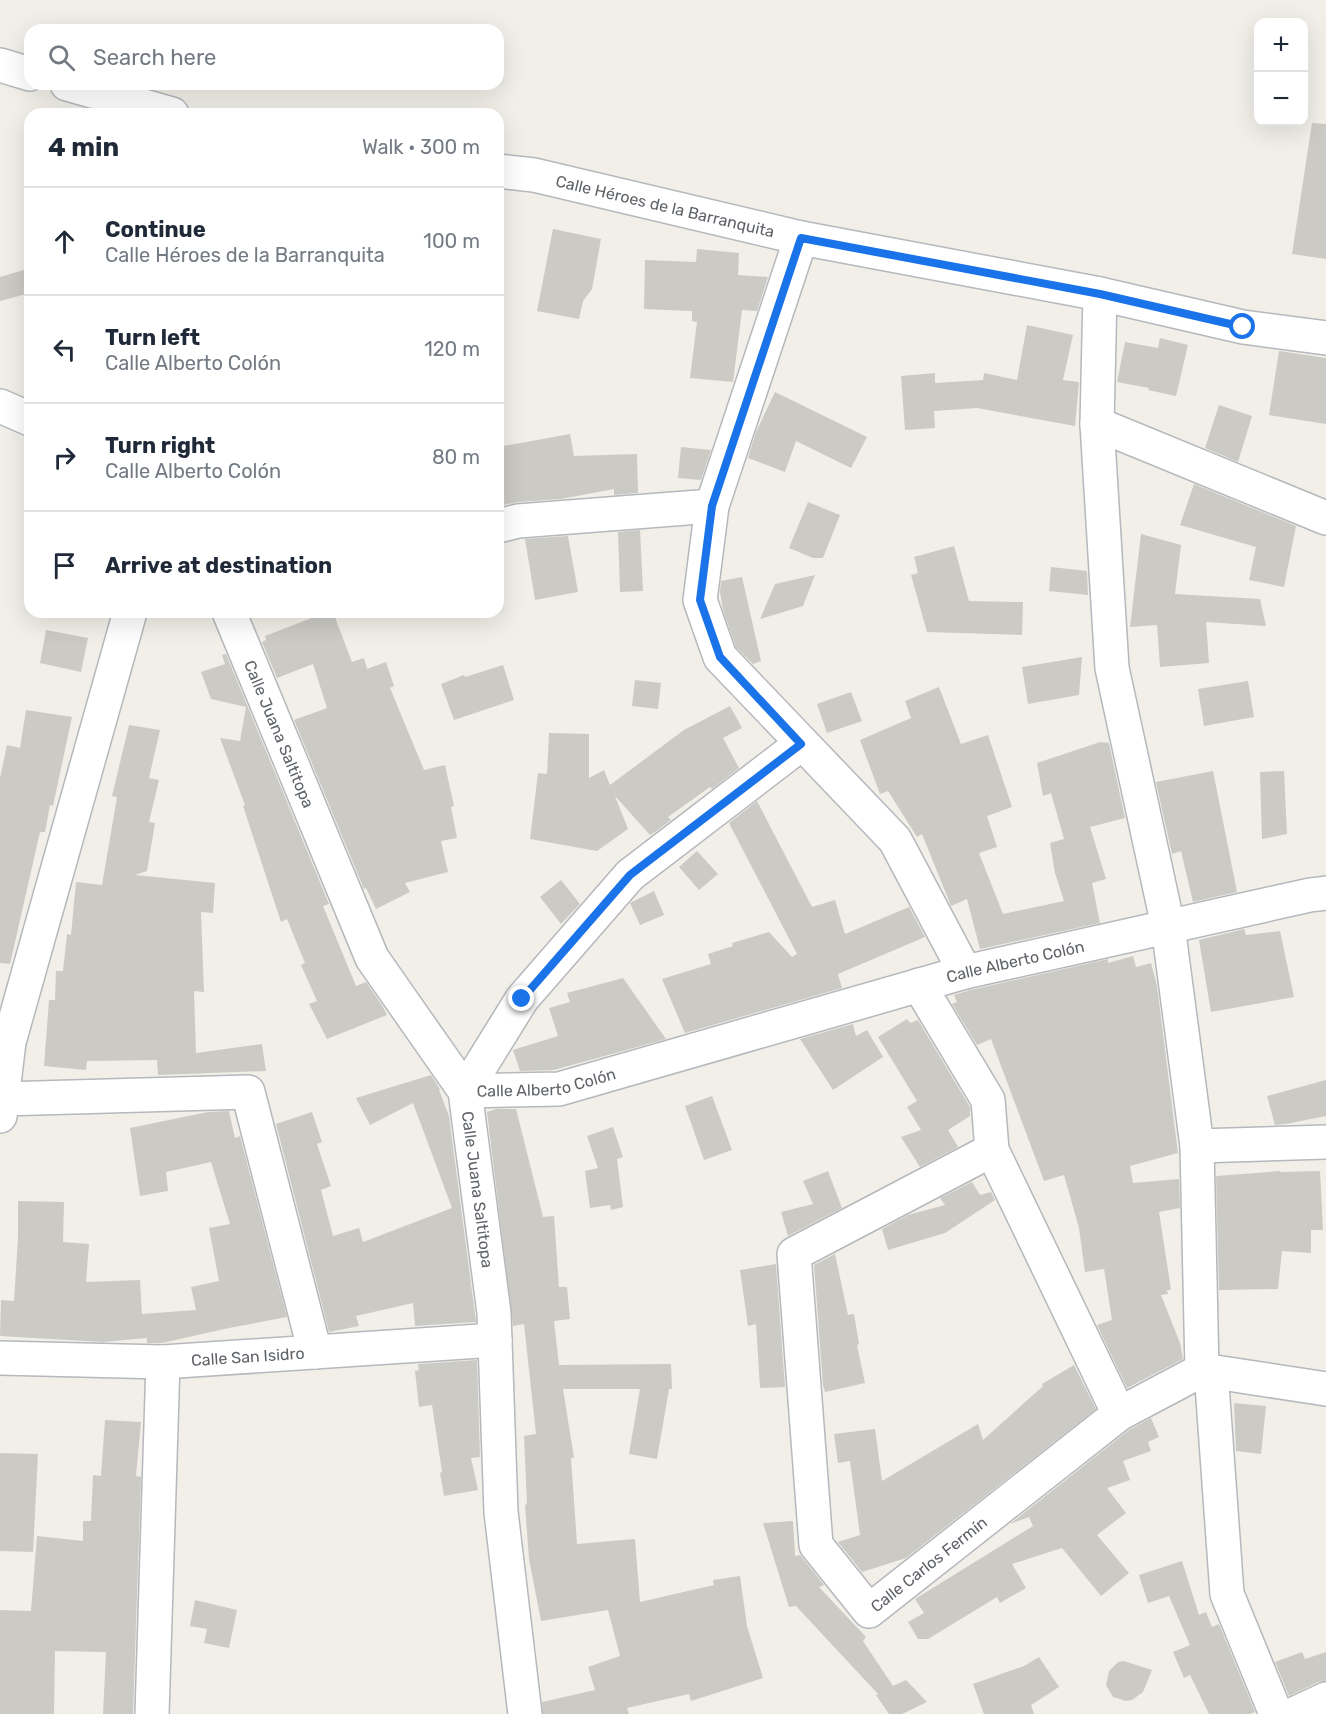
<!DOCTYPE html>
<html lang="en">
<head>
<meta charset="utf-8">
<style>
  :root { --surface:#fff; --page:#f2f2f3; --text:#1f2937; --muted:#747a83; --line:#e0e1e3 }
  body { margin:0; font-family:Rubik,sans-serif; background:var(--page); color:var(--text) }
  .controls { position:absolute; right:18px; top:18px; display:grid; overflow:hidden; border-radius:12px; box-shadow:0 6px 24px #0002 }
  .controls button { width:54px; height:54px; display:grid; place-items:center; padding:0; border:0; border-bottom:2px solid var(--line); background:var(--surface); color:var(--text); font:30px sans-serif }
  .stop { position:absolute; width:18px; height:18px; margin:-14px; border:4px solid #1a73e8; border-radius:50%; background:#fff }
  .stop.end { background:#1a73e8; border-color:#fff; box-shadow:0 2px 6px #0008 }
  .list { margin:0; padding:0; list-style:none }
  h2 { display:flex; justify-content:space-between; align-items:center; height:78px; margin:0; padding:0 24px; font-size:26px }
  h2 small { font-size:20px; font-weight:400; color:var(--muted) }
  .list li { display:grid; grid-template-columns:39px 1fr auto; gap:18px; align-items:center; box-sizing:border-box; height:108px; padding:0 24px; border-top:2px solid var(--line) }
  .list b { display:block; font-size:22px; white-space:nowrap }
  .list p { margin:0; font-size:20px; white-space:nowrap; color:var(--muted) }
  .list em { font-size:20px; font-style:normal; color:var(--muted) }
  .icon { flex:none; width:33px; height:33px; fill:none; stroke:currentColor; stroke-width:2; stroke-linecap:round; stroke-linejoin:round }
  .map { position:relative; flex:none; width:1326px; height:1714px; overflow:hidden }
  .search { position:absolute; background:var(--surface); box-shadow:0 6px 24px #0002; left:24px; top:24px; width:480px; height:66px; display:flex; align-items:center; gap:15px; box-sizing:border-box; padding:0 21px; border-radius:18px; color:var(--muted); font-size:22px }
  .panel { position:absolute; background:var(--surface); box-shadow:0 6px 24px #0002; left:24px; top:108px; width:480px; height:510px; border-radius:18px }
  .map>svg:first-child { display:block }
</style>
</head>
<body>
<div class="map">
<svg width="1326" height="1714" viewBox="0 0 1326 1714">
  <rect width="100%" height="100%" fill="#f1efe8"/>
  <!-- building -->
  <path fill="#cccac5" d="M1312,123L1326,124V259L1292,254Z
    M553,229L601,239L592,289L583,301L579,319L537,311Z
    M697,249L739,253L738,275L768,277L757,311L742,310L733,382L690,378L697,322L692,321V311L644,309L645,260L696,262Z
    M30,268V293L0,301V277Z
    M1027,325L1073,335L1063,380L1079,382L1075,426L977,408L934,411L935,428L905,430L901,376L935,373V383L983,380L984,373L1017,380Z
    M1160,338L1188,345L1176,396L1148,390L1149,388L1117,382L1125,342L1158,348Z
    M1279,351L1326,358V424L1269,415Z
    M775,392L867,437L851,468L796,441L785,472L748,458L756,432Z
    M1219,405L1252,416L1238,462L1205,448Z
    M570,434L574,456L637,454L638,493L614,495V489L561,499L518,502L498,506V447Z
    M681,447L711,450L701,480L678,478Z
    M1194,484L1296,526L1284,587L1249,580L1256,547L1180,525Z
    M808,502L840,515L823,558H813L789,548Z
    M640,530L643,591L620,592L618,532Z
    M1141,534L1181,545L1175,594L1260,599L1266,626L1206,622L1209,663L1160,667L1157,625L1130,627Z
    M568,536L578,592L535,600L525,539Z
    M954,546L969,601L1023,602L1022,635L927,632L911,575L918,573L914,557Z
    M1051,567L1087,571L1088,595L1049,591Z
    M815,575L803,606L760,619L775,584Z
    M742,577L761,661L753,664L736,647L723,610L720,592L721,581Z
    M327,612H333L352,662L364,658L367,669L386,662L394,686L390,688L424,770L445,765L454,806L451,807L457,838L441,841L448,872L405,883L410,892L376,909L366,888L364,889L294,720L327,708L313,664L277,678L262,642L266,640L265,636Z
    M46,630L88,638L81,672L40,663Z
    M226,654L329,904L323,906L356,986L366,982L383,1007L387,1015L327,1039L309,1004L317,1001L301,965L305,963L287,919L281,922L243,806L245,805L220,738L240,741L246,707L211,699L201,672L225,664L222,655Z
    M1082,657L1079,695L1028,704L1022,667Z
    M503,665L514,700L454,720L441,684L464,675L465,677Z
    M635,680L661,683L658,709L632,706Z
    M1248,681L1254,717L1204,726L1198,689Z
    M939,687L961,744L988,735L1012,807L987,816L997,847L979,853L1003,914L1064,901L1055,873L1050,843L1064,839L1051,793L1043,796L1037,763L1100,742L1109,743L1125,818L1090,827L1106,879L1092,883L1100,923L980,949L967,899L951,906L922,834L917,837L888,791L880,794L860,740L911,718L905,701Z
    M851,692L862,721L827,733L817,704Z
    M730,706L742,728L723,738L739,768L712,789L710,787L668,817L671,820L655,832L650,835L615,796L628,829L597,851L530,839L538,773L547,774L549,733L589,734V778L604,770L610,785L684,730Z
    M26,710L72,717L53,806L50,805L45,832H40L10,964L0,963V778L7,745L20,748Z
    M129,725L160,730L149,778L159,780L149,822L155,823L147,871L135,875L215,883L213,913L201,912L204,992L194,991L196,1053L262,1044L266,1071L158,1075L157,1060L87,1061L86,1070L44,1066L49,1000H55L56,971H63L67,934L71,935L76,882L102,885L117,797L112,796Z
    M1213,771L1237,892L1193,902L1181,851L1172,854L1156,782Z
    M1284,771L1287,834L1262,839L1260,772Z
    M757,801L812,907L835,900L845,934L909,907L925,937L838,974L842,988L685,1033L662,979L711,964L708,954L733,946L732,943L769,932L792,957L797,954L729,823Z
    M697,851L718,874L699,890L679,867Z
    M561,880L580,904L561,924L540,897Z
    M654,891L664,915L640,925L630,903Z
    M1244,929L1246,935L1280,931L1294,997L1211,1012L1199,940Z
    M1133,956L1136,967L1151,963L1157,986L1178,1153L1130,1166L1133,1183L1179,1179L1180,1208L1159,1212L1171,1290H1167L1168,1294L1161,1295L1180,1343L1183,1359L1127,1388L1097,1325L1112,1320L1104,1269L1085,1272L1079,1228L1064,1175L1044,1181L991,1039L977,1045L952,1004L957,1002L954,995L970,990L1108,959V963Z
    M623,978L666,1039L554,1070L520,1071L513,1050L558,1036L549,1008L570,1002L567,993Z
    M907,1019L910,1023L918,1020L970,1107V1116L948,1130L958,1147L920,1167L901,1137L921,1130L907,1107L917,1101L878,1037Z
    M853,1024L856,1036L867,1030L883,1057L833,1090L800,1039Z
    M431,1075L440,1089L439,1090L449,1116L476,1322L415,1326L413,1303L356,1316L359,1326L329,1332L276,1124L312,1112L322,1142L317,1144L331,1186L321,1190L333,1236L359,1228L363,1242L452,1208L413,1103L370,1125L356,1098Z
    M1326,1080V1116L1286,1124L1275,1125L1267,1096Z
    M712,1096L732,1150L704,1160L685,1106Z
    M496,1109H516L543,1217L554,1216L559,1287H567L570,1319L554,1321L559,1365L671,1364L672,1389H669L657,1459L629,1454L640,1389H563L574,1458H571L577,1544L635,1539L640,1602L714,1585L713,1580L740,1576L747,1626L763,1678L691,1701L689,1694L627,1708L629,1714H543L542,1702L595,1690L588,1667L620,1656L608,1610L541,1621L529,1559L525,1505L527,1504L524,1436L536,1434L524,1324L513,1326L487,1112Z
    M229,1111L235,1138L240,1136L287,1317L229,1328L162,1343H147V1338L103,1342L0,1336L1,1300L14,1301L18,1238V1201L64,1202L63,1242L89,1244L86,1282L140,1280L142,1314L196,1310L191,1287L219,1281L209,1228L230,1224L211,1162L166,1172L168,1191L140,1196L130,1128L208,1112Z
    M613,1127L623,1157L617,1159L623,1207L611,1210L610,1205L590,1208L585,1171L598,1168L587,1136Z
    M828,1171L842,1208L788,1236L781,1212L813,1204L803,1181Z
    M1280,1171V1172L1320,1171L1323,1230H1311V1253L1282,1251L1278,1289L1219,1290L1216,1176Z
    M972,1182L980,1195L991,1192L995,1200L945,1233L888,1250L882,1229L908,1215L945,1205L940,1198Z
    M835,1254L848,1315L854,1314L859,1344L857,1345L865,1383L825,1392L823,1385L814,1265Z
    M776,1264L785,1387L760,1388L756,1324L748,1326L740,1270Z
    M477,1360L480,1457L471,1458L478,1490L444,1496L440,1473L442,1472L432,1405L419,1407L415,1371L419,1370L418,1364Z
    M1074,1365L1096,1409L906,1558L862,1572L838,1542L860,1535L850,1461L838,1463L834,1434L875,1429L882,1481L978,1424L983,1440L1043,1386L1042,1384Z
    M1234,1403L1266,1406L1261,1454L1236,1451Z
    M1151,1418L1159,1437L1148,1442L1151,1451L1123,1461L1130,1480L1107,1488L1126,1513L1097,1535L1129,1573L1101,1596L1062,1548L1012,1564L1026,1588L1000,1603L997,1597L928,1639H918L908,1622L924,1613L915,1599L1033,1526L1029,1517L1010,1524L1129,1430Z
    M105,1420L141,1422L136,1476L141,1477L133,1714H103L106,1652L55,1651L54,1714H0V1610L31,1611L37,1536L83,1541V1521H91L93,1475L101,1476Z
    M0,1453L38,1454L33,1552L0,1551Z
    M793,1521L795,1556L800,1555L824,1585L819,1587L866,1637L863,1641L893,1686L906,1680L927,1702L902,1714H889L876,1695L878,1694L796,1606L789,1607L763,1523Z
    M1182,1561L1199,1615L1206,1612L1212,1627L1219,1624L1255,1712L1250,1714H1209L1190,1675L1184,1678L1173,1652L1190,1645L1169,1596L1148,1603L1139,1575Z
    M195,1600L237,1610L229,1648L204,1643L207,1629L190,1626Z
    M1302,1652L1305,1659L1326,1652V1681L1318,1682L1289,1696L1275,1662Z
    M1039,1657L1059,1687L1031,1705L1034,1714H984L973,1684L1024,1666Z
    M1124,1661L1152,1670L1143,1692L1132,1700L1126,1701L1113,1697L1106,1685L1109,1671L1118,1662Z"/>
  <g fill="none" stroke-linecap="round" stroke-linejoin="round">
    <!-- minor casing -->
    <g stroke="#b5b8bc" stroke-width="36">
      <g id="minor">
        <path d="M0,65L30,74"/>
        <path d="M67,84L172,114"/>
        <path id="s1" d="M498,171L534,175L801,238L1100,294L1243,327L1326,338"/>
        <path d="M801,238L712,506L700,600L720,657L895,840L965,972"/>
        <path d="M1100,294L1097,424L1112,668L1168,926L1197,1146L1202,1370"/>
        <path d="M0,406L30,419"/>
        <path d="M1097,424L1326,518"/>
        <path d="M498,526L518,521L712,506"/>
        <path id="s2" d="M229,612L372,958L465,1091L494,1313L501,1512L525,1714"/>
        <path d="M919,985L988,1100L992,1150L1119,1414"/>
        <path id="s3" d="M465,1091L559,1089L965,972L1310,895L1326,893"/>
        <path d="M465,1091L522,999L630,875L801,744"/>
        <path d="M2,1099L248,1092L315,1352"/>
        <path d="M0,1116L9,1042L130,612"/>
        <path d="M1197,1146L1326,1142"/>
        <path id="s4" d="M992,1150L794,1254L816,1545L869,1611L1119,1414L1202,1370L1326,1389"/>
        <path id="s5" d="M0,1358L163,1362L495,1340"/>
        <path d="M1211,1371L1227,1594L1276,1714"/>
        <path d="M152,1714L163,1362"/>
        <path d="M1294,1714L1326,1699"/>
      </g>
    </g>
    <!-- minor -->
    <use href="#minor" stroke="#fff" stroke-width="33"/>
  </g>
  <g fill="none" stroke-linecap="round" stroke-linejoin="round">
    <!-- route -->
    <path stroke="#1a73e8" stroke-width="8" d="M522,999L630,875L801,744L720,657L700,600L712,506L801,238L1100,294L1243,327"/>
  </g>
  <g text-anchor="middle" dominant-baseline="central" stroke-width="6" stroke-linejoin="round" paint-order="stroke">
    <!-- street labels -->
    <g font-size="16" fill="#5f6368" stroke="#fff">
      <text stroke="none"><textPath href="#s1" startOffset="171">Calle Héroes de la Barranquita</textPath></text>
      <text stroke="none"><textPath href="#s2" startOffset="132">Calle Juana Saltitopa</textPath></text>
      <text stroke="none"><textPath href="#s3" startOffset="568">Calle Alberto Colón</textPath></text>
      <text stroke="none"><textPath href="#s3" startOffset="82">Calle Alberto Colón</textPath></text>
      <text stroke="none"><textPath href="#s2" startOffset="636">Calle Juana Saltitopa</textPath></text>
      <text stroke="none"><textPath href="#s5" startOffset="248">Calle San Isidro</textPath></text>
      <text stroke="none"><textPath href="#s4" startOffset="676">Calle Carlos Fermín</textPath></text>
    </g>
  </g>
</svg>
<div class="controls">
<button>+</button>
<button>−</button>
</div>
<div class="stop" style="left:1243px;top:327px"></div>
<div class="stop end" style="left:522px;top:999px"></div>
<div class="search"><svg class="icon" aria-label="search" viewBox="0 0 24 24"><circle cx="10" cy="10" r="6"/><path d="M15 15l6 6"/></svg>Search here</div>
<section class="panel">
<h2>4 min<small>Walk · 300 m</small></h2>
<ul class="list">
<li><svg class="icon" aria-label="ahead" viewBox="0 0 24 24"><path d="M12 20V5M6 11l6-6 6 6"/></svg><div><b>Continue</b><p>Calle Héroes de la Barranquita</p></div><em>100 m</em></li>
<li><svg class="icon" aria-label="left" viewBox="0 0 24 24"><path d="M17 20v-9H6M10 6l-5 5 5 5"/></svg><div><b>Turn left</b><p>Calle Alberto Colón</p></div><em>120 m</em></li>
<li><svg class="icon" aria-label="right" viewBox="0 0 24 24"><path d="M7 20v-9h11M14 6l5 5-5 5"/></svg><div><b>Turn right</b><p>Calle Alberto Colón</p></div><em>80 m</em></li>
<li><svg class="icon" aria-label="arrive" viewBox="0 0 24 24"><path d="M6 21V4h12l-3 4 3 4H6"/></svg><div><b>Arrive at destination</b></div></li>
</ul>
</section>
</div>
</body>
</html>
